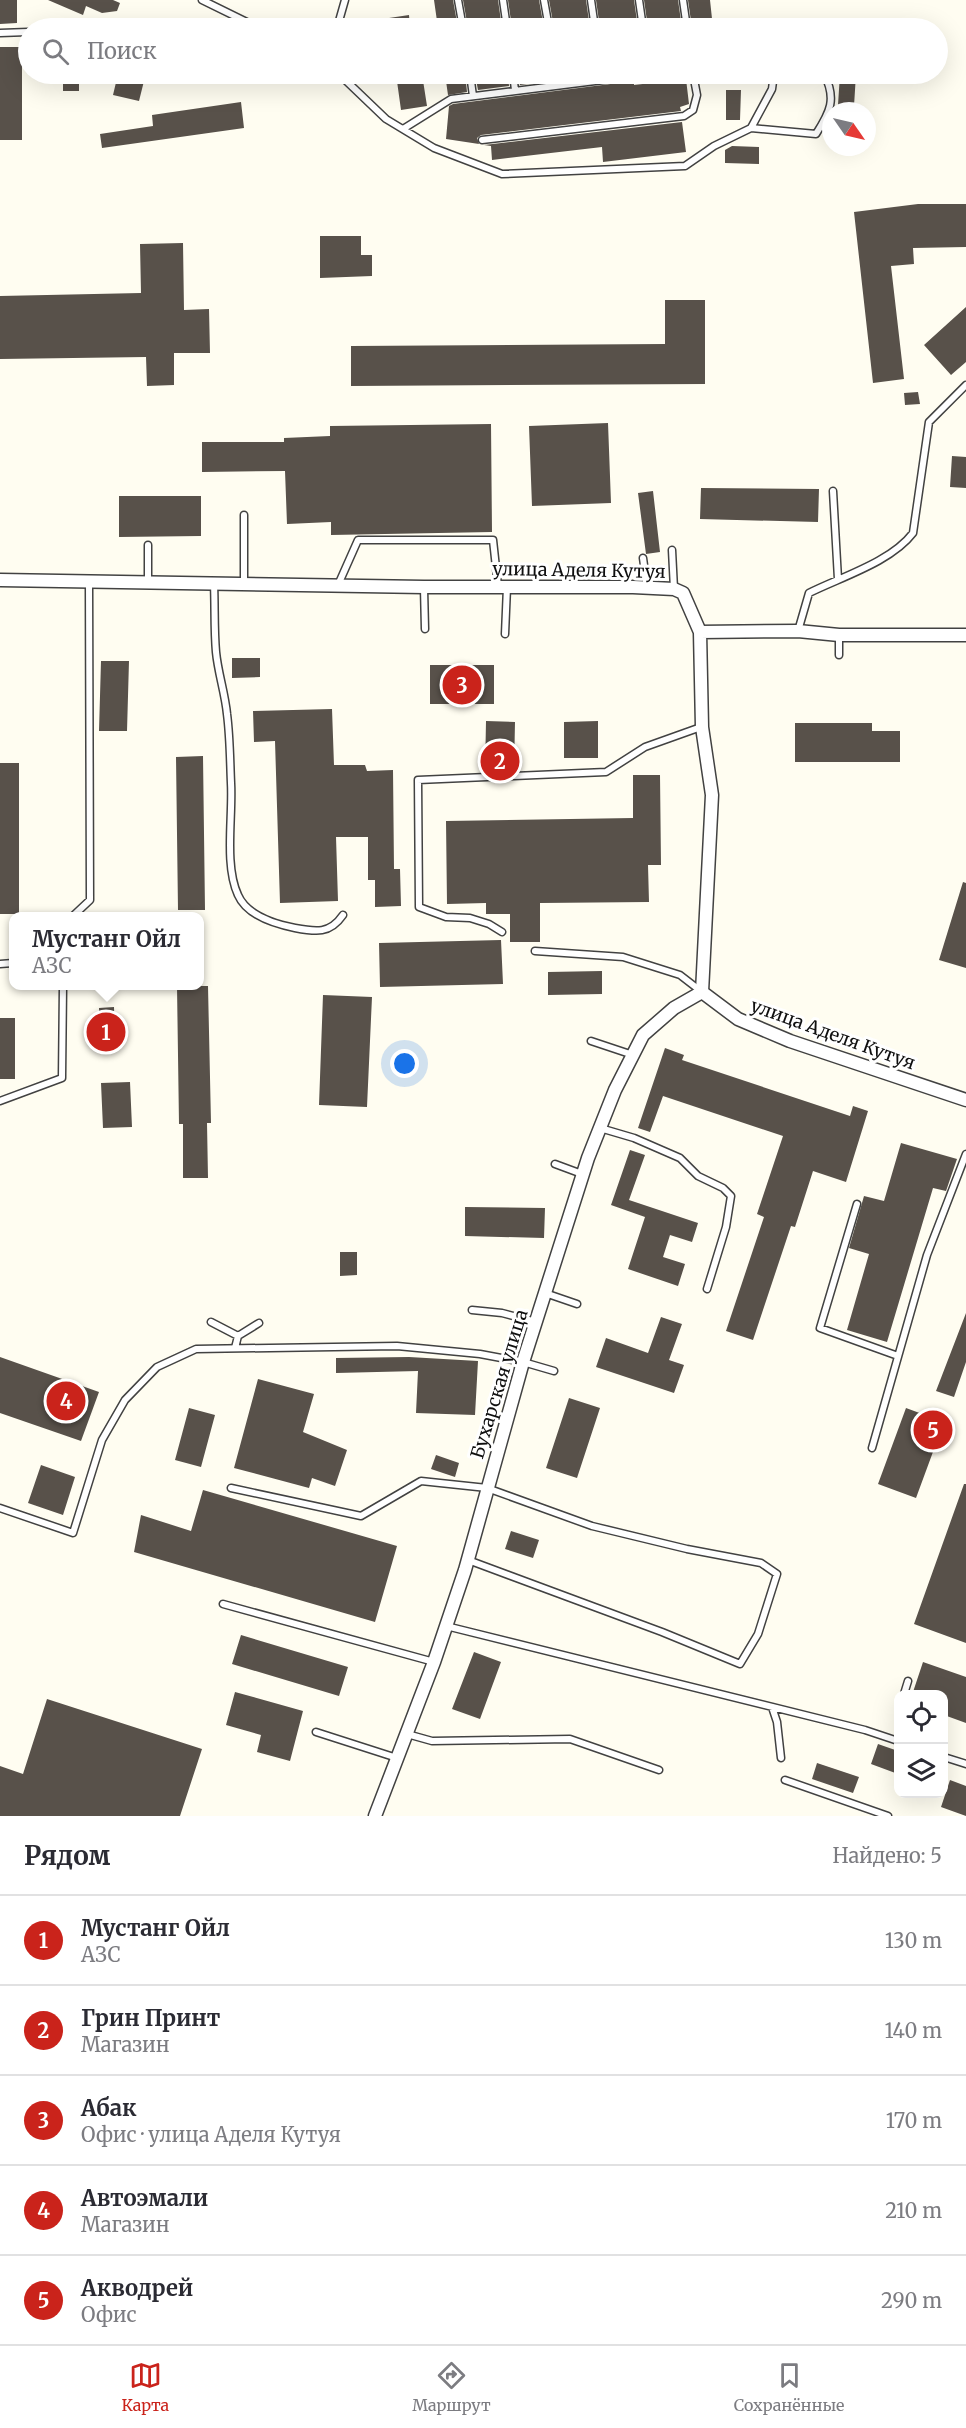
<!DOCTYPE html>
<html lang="ru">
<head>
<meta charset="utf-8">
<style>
  :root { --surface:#fff; --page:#f7f7f7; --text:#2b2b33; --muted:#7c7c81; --line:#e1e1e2; --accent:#ca231b }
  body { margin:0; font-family:Merriweather,serif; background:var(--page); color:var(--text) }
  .controls { position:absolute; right:18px; bottom:18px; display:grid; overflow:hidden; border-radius:12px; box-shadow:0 6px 24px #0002 }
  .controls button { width:54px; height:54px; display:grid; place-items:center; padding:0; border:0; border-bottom:2px solid var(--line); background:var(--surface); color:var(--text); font:30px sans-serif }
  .compass { position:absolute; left:822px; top:102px; width:54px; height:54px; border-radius:50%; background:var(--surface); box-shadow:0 6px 24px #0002; rotate:124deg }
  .you { position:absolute; left:405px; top:1064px; width:21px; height:21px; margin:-15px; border:4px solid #fff; border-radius:50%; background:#1a73e8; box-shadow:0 0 0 9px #1a73e833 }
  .badge { display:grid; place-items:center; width:39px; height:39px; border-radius:50%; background:var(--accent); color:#fff; font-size:20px; font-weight:700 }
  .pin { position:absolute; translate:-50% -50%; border:3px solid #fff; box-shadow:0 2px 6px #0006 }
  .popup { position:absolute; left:9px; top:912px; width:195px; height:78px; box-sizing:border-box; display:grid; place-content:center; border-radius:12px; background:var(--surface); filter:drop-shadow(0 2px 4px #0005); font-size:20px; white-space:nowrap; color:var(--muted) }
  .popup b { font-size:22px; color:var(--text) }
  .popup::after { content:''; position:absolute; left:50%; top:100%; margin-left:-12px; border:12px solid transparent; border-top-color:var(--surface) }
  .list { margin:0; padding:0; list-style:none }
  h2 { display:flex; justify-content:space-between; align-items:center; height:78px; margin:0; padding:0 24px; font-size:26px }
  h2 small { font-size:20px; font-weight:400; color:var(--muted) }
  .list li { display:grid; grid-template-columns:39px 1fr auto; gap:18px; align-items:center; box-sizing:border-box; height:90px; padding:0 24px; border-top:2px solid var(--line) }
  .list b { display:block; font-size:22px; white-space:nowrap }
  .list p { margin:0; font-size:20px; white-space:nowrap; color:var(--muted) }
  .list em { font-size:20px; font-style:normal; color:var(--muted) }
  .icon { flex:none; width:33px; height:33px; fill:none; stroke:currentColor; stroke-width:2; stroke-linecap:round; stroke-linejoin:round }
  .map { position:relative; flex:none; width:966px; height:1816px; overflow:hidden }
  .search { position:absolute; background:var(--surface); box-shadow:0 6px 24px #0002; left:18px; right:18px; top:18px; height:66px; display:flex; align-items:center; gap:15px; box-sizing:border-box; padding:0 21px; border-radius:33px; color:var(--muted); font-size:22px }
  .sheet { height:528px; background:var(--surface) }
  nav { display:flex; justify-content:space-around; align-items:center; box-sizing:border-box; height:84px; border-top:2px solid var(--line); background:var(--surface); font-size:16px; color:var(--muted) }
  nav a { display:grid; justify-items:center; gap:3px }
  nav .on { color:var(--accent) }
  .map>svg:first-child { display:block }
</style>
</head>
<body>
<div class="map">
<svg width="966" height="1816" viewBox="0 0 966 1816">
  <rect width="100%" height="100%" fill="#fffdf1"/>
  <!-- building -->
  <path fill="#58514a" d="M0,0H17V23L0,24Z
    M48,0H113L120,3L117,11L102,13L86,6L83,15Z
    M434,0H453L458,28H438Z
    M463,0H498L502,28H468Z
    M508,0H539L544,28H512Z
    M549,0H586L590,28H554Z
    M596,0H634L638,28H600Z
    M644,0H678L682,28H648Z
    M688,0H710L713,28H692Z
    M409,15L410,28H390L389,18Z
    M0,47H22V140H0Z
    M63,74H79V91H63Z
    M118,74L145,77L139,101L113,95Z
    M396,74H422L427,106L401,110Z
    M445,74H465L467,92L448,95Z
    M475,74H508L509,86L478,90Z
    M518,74H550L551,81L520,85Z
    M560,74H613L561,80Z
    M840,74H856L854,106L838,105Z
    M686,79L689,104L680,107L681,111L481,135L477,138L479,144L446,139L449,106L453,104L634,81V85Z
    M726,90H741L740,120H726Z
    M241,102L244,128L102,148L100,134L153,126L152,115Z
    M682,122L686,152L603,162L602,147L492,160L491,146L484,145Z
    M732,146L759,147V164L725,163V150Z
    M918,204H966V247L913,248L914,264L891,266L904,379L873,383L854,212Z
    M320,236H361V255H372V276L320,278Z
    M183,243L184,310L209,309L210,353H174V385L147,386L146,357L0,359V296L141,293L140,244Z
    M665,300H705V384L351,386V346L665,344Z
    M966,307V362L951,375L924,345Z
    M918,392L920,404L905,405L904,393Z
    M608,423L611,503L532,506L529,426Z
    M491,424L492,532L331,535V522L287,524L285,471L202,472V442H284V438L330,436V426Z
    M952,456L966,457V488L950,487Z
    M701,488L819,489L818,522L700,519Z
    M653,491L660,552L646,554L638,493Z
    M119,496H201V536L119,537Z
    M232,658H260V677L232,678Z
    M101,661H129L127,731H99Z
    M430,665H494V704H430Z
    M332,709L334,765H365L367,771L393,770L394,869H400L401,906L375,907V880H368V837H336L338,901L280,903L275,741L254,742L253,711Z
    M486,721L515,722L514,771L485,772Z
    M598,721V758H564V722Z
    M795,723H872V731H900V762H795Z
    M203,756L205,910H178L176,757Z
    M0,763H19V914H0Z
    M633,775H660L661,865H648L649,902L540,903V942H510V914H486V903L447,904L446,821L633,818Z
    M963,882L966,883V968L939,960Z
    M501,940L503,984L380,987L379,943Z
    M602,971V994L548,995V972Z
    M177,986H208L211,1123H207L208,1178H183V1124H179Z
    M323,995L372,997L367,1107L319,1105Z
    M114,1007L115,1046H101L99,1008Z
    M0,1018H15V1079H0Z
    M665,1048L684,1055L682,1060L850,1116L853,1106L868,1111L846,1182L813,1171L795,1227L791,1226L753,1340L726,1331L764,1217L757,1214L783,1136L663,1096L650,1132L638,1128Z
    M130,1082L132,1127L103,1128L101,1083Z
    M901,1143L957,1159L946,1191L933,1188L887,1342L847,1330L869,1254L849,1248L864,1196L884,1201Z
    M630,1150L645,1155L629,1200L698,1223L692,1242L670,1235L663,1257L685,1264L678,1286L628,1269L645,1217L611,1205Z
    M465,1207L545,1208L544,1238L465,1236Z
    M340,1252H357V1275L340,1276Z
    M966,1313V1362L954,1397L936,1391Z
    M661,1317L682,1324L669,1360L684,1365L674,1393L596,1367L606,1338L648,1353Z
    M0,1357L99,1392L81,1441L0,1413Z
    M409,1357L478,1361L475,1415L416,1413L418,1371L336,1373V1358Z
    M258,1379L314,1394L303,1432L347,1450L335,1486L312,1478L309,1488L234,1468Z
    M569,1398L600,1408L577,1478L546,1468Z
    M189,1408L215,1415L201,1467L175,1460Z
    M906,1408L944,1422L916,1498L878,1484Z
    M436,1455L459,1463L455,1477L431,1469Z
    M41,1465L75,1477L63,1515L28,1503Z
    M964,1484H966V1643L914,1624Z
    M203,1490L397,1546L375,1622L134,1552L141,1515L191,1531Z
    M511,1531L539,1540L533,1558L505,1549Z
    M241,1635L348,1667L339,1696L232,1664Z
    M474,1652L501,1662L480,1719L452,1709Z
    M923,1662L966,1677V1723L944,1715V1695H912Z
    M235,1692L303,1711L290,1761L257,1752L261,1735L226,1725Z
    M47,1699L202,1749L180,1816H0V1766L23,1774Z
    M878,1744L898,1751V1774L871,1764Z
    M817,1763L859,1777L853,1793L812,1779Z
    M950,1780L966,1786V1816L941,1807Z"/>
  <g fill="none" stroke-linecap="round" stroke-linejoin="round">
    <!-- service casing -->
    <g stroke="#424242" stroke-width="9">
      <path id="service" d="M202,0L259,28
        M458,0L463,28
        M503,0L507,28
        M544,0L549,28
        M591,0L595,28
        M639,0L643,28
        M683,0L687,28
        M337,28L345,0
        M0,33L28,32
        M339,74L386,119L434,148L502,174L685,166L714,146L751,128L772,89L774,74
        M470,74L473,96
        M513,74L515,90
        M555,74L557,85
        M751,128L816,134C830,112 837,99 824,74
        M403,129L451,99L651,74
        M482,140L684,116L693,110L697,95L693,74
        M833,491L838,579
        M148,545V583
        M672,550L674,589
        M643,558L647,587
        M244,582V515
        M214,584C215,606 214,629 216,652C218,673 225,693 227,714C230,737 230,760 231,783C233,816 224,865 238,895C247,916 275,924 295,928C316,932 330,934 343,915
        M338,585L358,540H493L498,586
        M424,588L425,629
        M798,631L809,593C841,577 891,562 913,533L929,422L966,385
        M505,634L507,587
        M839,635V655
        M73,916L90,900L89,583
        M502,932L489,924L470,918L446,917L419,907L418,780L606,772L645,747L701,727
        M535,951L623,957L680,975L702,992
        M0,964L13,963
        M591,1041L633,1055
        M0,1101L62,1078L63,986
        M600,1128L634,1138L680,1158L698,1176L723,1188L731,1196L726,1227L707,1289
        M555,1164L582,1174
        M857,1204L820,1328L898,1356
        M545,1293L577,1304
        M472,1310L502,1313L536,1322
        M211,1322L238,1336
        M235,1348L238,1336L259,1323
        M872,1448L927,1255L966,1154
        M231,1488L361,1516L421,1481L487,1488L592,1526L687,1549L761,1563L777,1574L758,1634L740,1664L662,1632L468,1560
        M0,1508L73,1533L102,1440L125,1400L157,1367L196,1349L397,1346L480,1354L523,1362L554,1371
        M223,1604L434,1662
        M446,1626L865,1730L898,1741
        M904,1694L908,1681
        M772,1707L777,1722L781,1758
        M316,1732L397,1758
        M407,1734L432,1741L570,1739L659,1770
        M944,1757L966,1764
        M785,1780L888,1816"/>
    </g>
    <!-- minor casing -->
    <g stroke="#424242" stroke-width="15">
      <path id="minor" d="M0,580L424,587H633L674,589L683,593L700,632L702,727L712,795L702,992
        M700,632L798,631L839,635H966
        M702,992L738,1019L790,1041L966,1100
        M375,1816L434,1662L465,1570L523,1362L588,1158L615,1090L643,1035L674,1008L702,992"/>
    </g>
    <!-- service -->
    <use href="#service" stroke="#fff" stroke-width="6"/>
    <!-- minor -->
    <use href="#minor" stroke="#fff" stroke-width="12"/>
  </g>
  <g text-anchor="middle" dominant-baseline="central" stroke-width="6" stroke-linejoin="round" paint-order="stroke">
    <!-- street labels -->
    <g font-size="18" fill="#0f0f0f" stroke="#fff">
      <text transform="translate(579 570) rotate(1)">улица Аделя Кутуя</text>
      <text transform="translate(833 1034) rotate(20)">улица Аделя Кутуя</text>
      <text transform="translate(499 1384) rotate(-73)">Бухарская улица</text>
    </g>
  </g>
</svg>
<div class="controls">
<button><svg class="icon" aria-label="locate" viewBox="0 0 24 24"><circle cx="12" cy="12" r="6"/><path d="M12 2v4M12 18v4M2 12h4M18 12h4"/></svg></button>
<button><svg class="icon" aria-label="layers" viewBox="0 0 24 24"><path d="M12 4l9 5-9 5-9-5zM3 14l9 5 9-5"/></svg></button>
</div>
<svg class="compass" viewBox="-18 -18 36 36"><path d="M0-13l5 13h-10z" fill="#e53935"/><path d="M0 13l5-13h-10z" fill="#7c7c81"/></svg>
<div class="you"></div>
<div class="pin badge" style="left:106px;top:1032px">1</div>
<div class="popup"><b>Мустанг Ойл</b>АЗС</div>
<div class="pin badge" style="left:500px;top:761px">2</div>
<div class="pin badge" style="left:462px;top:685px">3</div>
<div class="pin badge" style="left:66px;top:1401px">4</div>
<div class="pin badge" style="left:933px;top:1430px">5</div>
<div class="search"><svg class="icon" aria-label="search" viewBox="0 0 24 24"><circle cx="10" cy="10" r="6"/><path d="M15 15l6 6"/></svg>Поиск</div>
</div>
<section class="sheet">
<h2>Рядом<small>Найдено: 5</small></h2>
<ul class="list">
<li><span class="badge">1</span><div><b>Мустанг Ойл</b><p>АЗС</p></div><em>130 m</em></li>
<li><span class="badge">2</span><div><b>Грин Принт</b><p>Магазин</p></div><em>140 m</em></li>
<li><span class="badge">3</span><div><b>Абак</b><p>Офис · улица Аделя Кутуя</p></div><em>170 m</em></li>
<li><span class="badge">4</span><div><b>Автоэмали</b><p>Магазин</p></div><em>210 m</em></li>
<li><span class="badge">5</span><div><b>Акводрей</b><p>Офис</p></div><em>290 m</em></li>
</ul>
</section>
<nav>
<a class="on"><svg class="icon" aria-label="map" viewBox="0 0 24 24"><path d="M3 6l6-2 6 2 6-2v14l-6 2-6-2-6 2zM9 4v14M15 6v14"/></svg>Карта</a>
<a><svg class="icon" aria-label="directions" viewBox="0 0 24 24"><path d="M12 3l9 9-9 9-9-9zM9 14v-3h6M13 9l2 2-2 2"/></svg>Маршрут</a>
<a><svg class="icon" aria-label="saved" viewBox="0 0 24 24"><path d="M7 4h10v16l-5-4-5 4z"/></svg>Сохранённые</a>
</nav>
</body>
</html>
